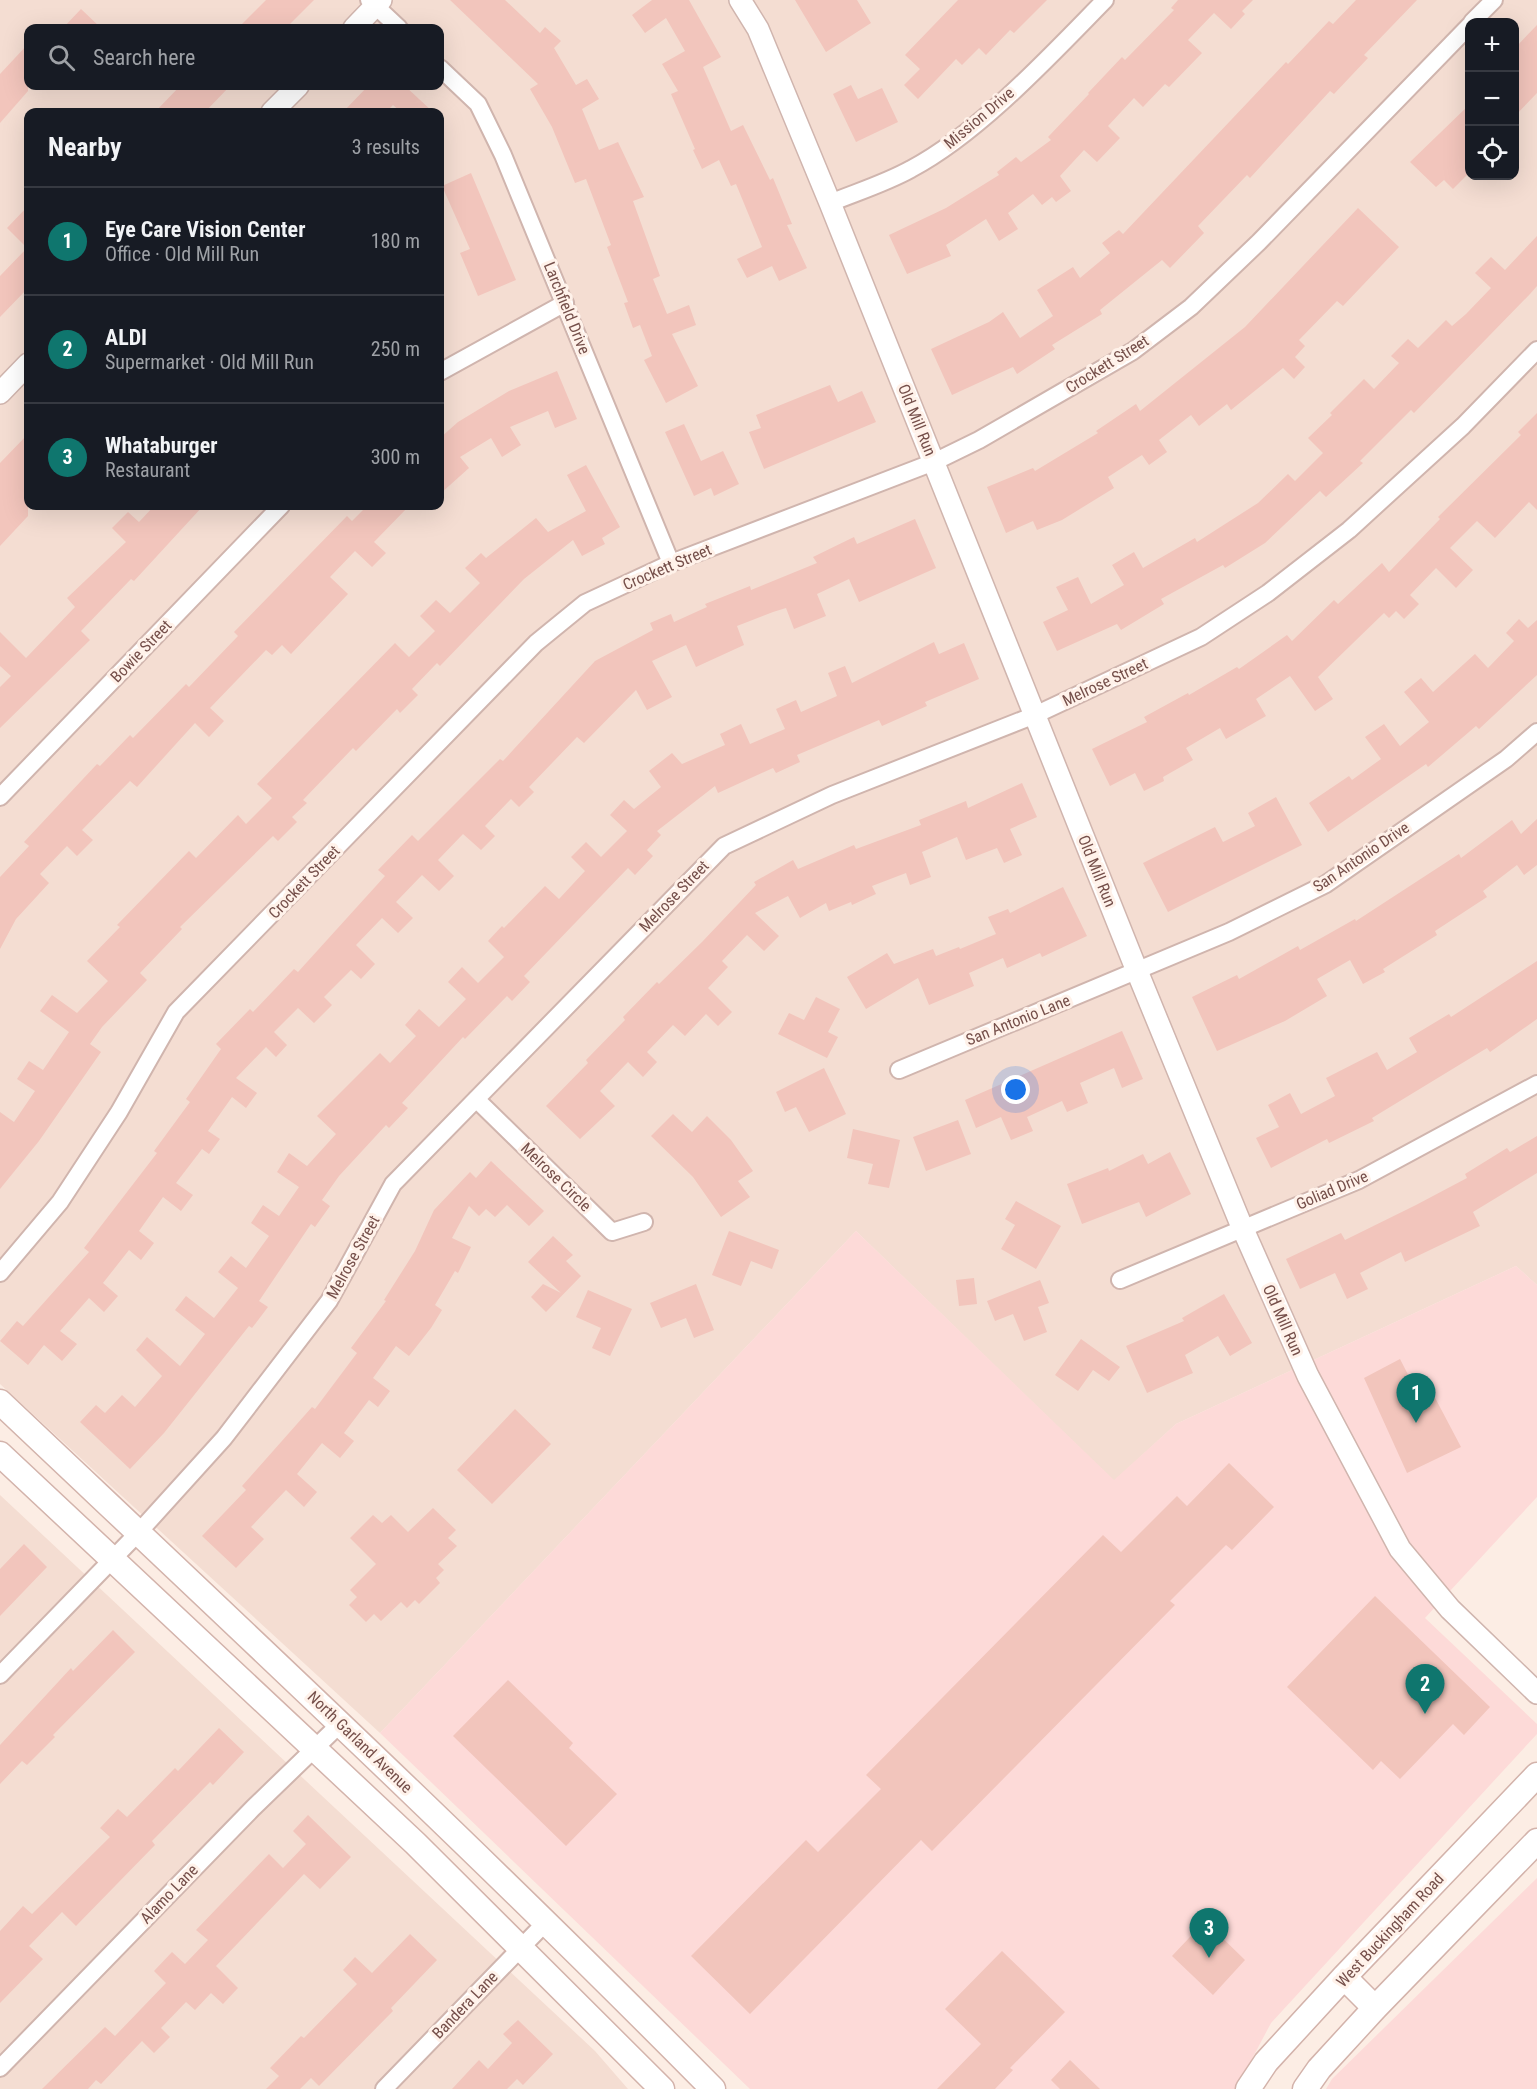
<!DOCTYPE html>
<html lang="en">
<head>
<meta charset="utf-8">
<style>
  :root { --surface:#171b24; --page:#20242c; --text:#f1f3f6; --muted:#9ea1a6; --line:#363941; --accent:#0f766e }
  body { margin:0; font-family:"Roboto Condensed",sans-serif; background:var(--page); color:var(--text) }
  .controls { position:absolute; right:18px; top:18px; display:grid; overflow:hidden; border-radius:12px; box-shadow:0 6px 24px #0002 }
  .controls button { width:54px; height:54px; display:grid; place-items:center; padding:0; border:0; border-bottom:2px solid var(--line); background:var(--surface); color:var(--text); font:30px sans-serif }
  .you { position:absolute; left:1016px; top:1090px; width:21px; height:21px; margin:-15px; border:4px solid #fff; border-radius:50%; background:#1a73e8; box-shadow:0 0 0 9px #1a73e833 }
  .badge { display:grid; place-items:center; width:39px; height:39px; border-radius:50%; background:var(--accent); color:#fff; font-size:20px; font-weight:700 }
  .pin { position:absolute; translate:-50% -50px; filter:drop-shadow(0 2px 3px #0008) }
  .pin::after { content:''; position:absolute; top:32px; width:21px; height:18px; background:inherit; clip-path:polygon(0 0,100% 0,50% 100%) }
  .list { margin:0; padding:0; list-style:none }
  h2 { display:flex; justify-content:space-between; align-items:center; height:78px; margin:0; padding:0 24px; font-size:26px }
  h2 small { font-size:20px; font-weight:400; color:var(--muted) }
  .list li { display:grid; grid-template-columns:39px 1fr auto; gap:18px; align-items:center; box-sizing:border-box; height:108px; padding:0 24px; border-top:2px solid var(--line) }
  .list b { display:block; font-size:22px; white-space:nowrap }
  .list p { margin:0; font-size:20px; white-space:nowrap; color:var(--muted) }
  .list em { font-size:20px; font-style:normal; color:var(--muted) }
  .icon { flex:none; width:33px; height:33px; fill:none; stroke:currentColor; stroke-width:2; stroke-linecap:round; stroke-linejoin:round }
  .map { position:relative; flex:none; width:1537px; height:2089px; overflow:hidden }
  .search { position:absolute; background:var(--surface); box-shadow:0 6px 24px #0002; left:24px; top:24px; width:420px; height:66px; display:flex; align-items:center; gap:15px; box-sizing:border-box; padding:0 21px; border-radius:12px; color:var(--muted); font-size:22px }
  .panel { position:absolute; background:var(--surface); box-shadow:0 6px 24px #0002; left:24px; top:108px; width:420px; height:402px; border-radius:12px }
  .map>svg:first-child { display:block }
</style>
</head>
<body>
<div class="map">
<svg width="1537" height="2089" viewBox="0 0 1537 2089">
  <rect width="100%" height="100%" fill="#fcede4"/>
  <!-- residential -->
  <path fill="#f4ddd2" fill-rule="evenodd" d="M0,0H1537V1285L1516,1266L1176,1424L1114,1481L856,1231L380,1733L0,1384ZM1470,22H1514V176H1470ZM28,28H440V86H28ZM28,112H440V506H28Z
    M0,1495L595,2051L628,2089H0Z"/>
  <!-- commercial -->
  <path fill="#fddad8" d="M856,1231L1114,1480L1176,1424L1516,1266L1537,1285V1497L1425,1618L1537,1724V1734L1271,2023L1236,2089H750L380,1733Z
    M1537,1878V2089H1326L1332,2079Z"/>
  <!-- building -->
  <path fill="#f2c5bc" d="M266,0H314L286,28H238Z
    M450,0H505L540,33L545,27L561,41L554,48L576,85L587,79L599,99L582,109L599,150L618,142L644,197L633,201L660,276L653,279L667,314L689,305L696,325L672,334L698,386L666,403L644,360L652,356L640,325L633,328L624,303L628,302L607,247L611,245L586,179L575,183L552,127L530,89L538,84Z
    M652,0H689L721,57L703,67L731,131L743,125L770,180L773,178L792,224L787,225L807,268L779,281L772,266L747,278L737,259L762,247L736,184L731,186L719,160L702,169L693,150L695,149L671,94L678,91L662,64L685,51L666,18L645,33L632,15Z
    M795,0H857L871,23L826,52Z
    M958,0H1047L1014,33L1010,30L986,55L979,48L962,65L956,59L918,99L904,85L920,69L905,55Z
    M1178,0H1253L1242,11L1245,14L1231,29L1214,13L1188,40L1202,53L1169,87L1165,84L1143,107L1134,98L1108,126L1120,138L1097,162L1084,150L1060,176L1071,191L1056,202L1052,197L1042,205L1033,194L1008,213L1018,229L999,241L986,219L946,245L951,256L907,274L889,235L946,208L999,175L997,172L1016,157L1021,162L1051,140L1048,137L1089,94L1088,93L1122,57L1125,60L1174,10L1171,8Z
    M1356,0H1417L1364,55L1368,58L1334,94L1330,91L1250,178L1247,175L1198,226L1204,233L1170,268L1162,260L1100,310L1102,314L1052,345L1055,349L1017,374L1013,367L952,395L931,349L989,322L1003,312L1020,338L1053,316L1037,290L1073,267L1080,278L1110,253L1102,243L1119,230L1123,234L1286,62L1288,64L1329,21L1333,24Z
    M81,9L101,28H63Z
    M1537,25V93L1515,116V48Z
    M28,44V91L0,123V74Z
    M851,85L858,99L882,88L898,122L856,142L833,94Z
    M180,86H230L205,112H155Z
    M368,86H405L433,112H401L393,105L386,112H343Z
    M1470,104V172L1453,189L1444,180L1436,187L1410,162Z
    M471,173L516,280L478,296L460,253L470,249L442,186Z
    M28,206V288L0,317V276L27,248L7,228Z
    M1358,208L1399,247L1343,306L1337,301L1299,340L1305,346L1295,357L1305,367L1294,379L1283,368L1231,410L1227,404L1199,426L1191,415L1159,440L1167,452L1149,465L1142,455L1108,477L1114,488L1062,520L1037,530L1033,521L1006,533L987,487L1033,468L1035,471L1098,433L1096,431L1136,404L1140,411L1245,327Z
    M1537,236V286L1530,294L1414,413L1411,410L1360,461L1363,463L1326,497L1320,491L1265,543L1225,568L1223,565L1161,599L1164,604L1121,630L1117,624L1057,651L1043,622L1068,610L1056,587L1078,577L1091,604L1124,585L1112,565L1134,552L1143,568L1195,538L1197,542L1258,503L1288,474L1295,481L1323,453L1308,438L1332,415L1330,413L1364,379L1374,389L1399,363L1391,356L1408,339L1418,348L1446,320L1452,326L1466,314L1491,288L1475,273L1491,257L1505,270Z
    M557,371L577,419L555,428L548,411L510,427L521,445L502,457L491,438L460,457L469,468L440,494V438L458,422L509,391Z
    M830,385L838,402L862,391L876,422L764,469L749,432L761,428L756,415Z
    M1537,413V510L1529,502L1495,538L1477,521L1450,548L1473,570L1456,588L1436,568L1410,595L1419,604L1404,619L1396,611L1389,618L1384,613L1318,677L1333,699L1315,711L1290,676L1256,699L1266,716L1226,739L1220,728L1186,748L1193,760L1163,777L1164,781L1144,791L1135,773L1110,786L1092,749L1147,722L1144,717L1188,693L1189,695L1237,667L1239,669L1287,635L1292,641L1334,600L1338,604L1382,563L1389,572L1440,519L1438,517L1521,435L1518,432Z
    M684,424L701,461L723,451L739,484L714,496L711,488L694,496L665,432Z
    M28,434V516L0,546V463Z
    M586,465L620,527L602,538L605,544L582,556L573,540L524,579L440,666L437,663L412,689L418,695L400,713L397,709L356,751L353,748L303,800L307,803L292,817L297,822L278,841L273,836L180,927L182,929L140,973L147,980L102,1027L90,1044L101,1052L39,1141L0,1189V1112L14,1122L35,1091L17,1079L29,1061L43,1070L69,1032L40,1011L52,995L77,1013L108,981L87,961L120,927L117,925L189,851L196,858L238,815L246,824L272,798L257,784L395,643L409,657L435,631L420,616L436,600L450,613L480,583L465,568L481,553L486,558L536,518L548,532L586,511L567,475Z
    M154,506H203L134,581L131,579L81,631L90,640L0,728V687L11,676L0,666V632L26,658L75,607L67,598L126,542L112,528L128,512L139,522Z
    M367,506H409L374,542L386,553L372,567L355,551L330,577L348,594L291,654L282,645L272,655L266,650L210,708L224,721L209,737L195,723L137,787L130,781L82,830L93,840L77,856L67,846L40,874L49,883L16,919L0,949V877L29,846L24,842L97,764L100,766L130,735L133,738L186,684L189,687L238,636L234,632L347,516L352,521Z
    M915,519L936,568L859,602L849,579L817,594L826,616L794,629L786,608L773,612L737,626L744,645L696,667L686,645L652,661L672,697L647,710L636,690L584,743L577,737L529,787L534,792L519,807L511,799L485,826L495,836L481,850L463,834L438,860L454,876L439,891L422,875L396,902L413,918L398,933L382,918L356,945L375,964L361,979L351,970L324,997L332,1005L314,1023L298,1008L274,1032L287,1045L276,1057L266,1047L236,1078L257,1093L246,1108L232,1097L208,1131L220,1139L209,1154L202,1149L176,1183L193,1195L181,1211L163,1197L139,1231L154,1243L141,1260L129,1250L103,1283L118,1296L104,1312L89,1298L60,1331L77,1344L62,1361L44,1345L28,1365L0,1341L17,1321L23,1326L89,1252L84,1248L157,1153L154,1151L190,1102L186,1099L221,1049L216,1044L250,1009L253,1012L294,969L298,972L385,876L378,870L412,835L418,841L500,759L503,761L595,661L653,630L650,623L671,614L674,622L707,607L705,604L750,586L751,590L817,563L813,557L854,537L857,544Z
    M1519,619L1528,628L1537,620V675L1479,729L1476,726L1428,767L1426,764L1328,832L1309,803L1349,776L1352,780L1381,759L1365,737L1384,724L1400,746L1429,722L1404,692L1421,678L1433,692L1475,654L1488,668L1514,641L1506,633Z
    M934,642L939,654L964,643L979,679L925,702L927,706L882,726L879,720L797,755L800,762L776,773L773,768L718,793L715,786L657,831L661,835L647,850L653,856L635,875L628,868L524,976L530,982L512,1001L507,996L465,1039L463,1037L402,1103L408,1108L389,1128L386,1125L339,1176L322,1200L330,1206L315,1227L311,1224L259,1301L268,1307L252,1328L249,1326L164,1433L130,1469L80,1422L96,1405L105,1413L122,1395L135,1407L162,1376L136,1350L147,1337L180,1366L205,1334L175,1310L186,1296L214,1318L238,1288L218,1272L231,1256L246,1268L269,1236L251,1223L263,1205L279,1216L299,1187L277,1172L289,1153L307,1166L336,1134L317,1116L380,1053L390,1063L416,1036L405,1025L419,1009L439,1027L466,999L448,982L462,967L478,983L504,957L488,941L502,926L504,928L545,886L559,899L585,871L571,857L586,842L601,857L627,831L610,815L624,800L634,809L661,787L649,771L672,753L682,764L725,745L720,734L741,724L750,744L785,729L776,709L796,700L801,712L837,696L828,673L845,666L852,683Z
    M1022,783L1037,817L1010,829L1022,855L1004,863L997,848L966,860L957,837L922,852L931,877L910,885L906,873L872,886L876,894L852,905L851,902L829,911L826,903L800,918L788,896L755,913L779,936L764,951L747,935L722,961L728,967L708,988L732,1012L718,1026L706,1014L685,1036L673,1025L647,1052L657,1062L643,1077L628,1062L600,1091L615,1106L580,1139L546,1106L588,1063L586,1060L625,1020L623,1017L657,982L659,984L702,942L756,885L754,882L793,860L798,869L854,845L856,849L921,825L919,820L966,801L968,808Z
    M1276,797L1302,845L1168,912L1143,863L1215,827L1223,842L1255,826L1248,813Z
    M1537,819V865L1524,875L1517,865L1483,891L1487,897L1435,931L1437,935L1383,969L1385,972L1363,984L1350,960L1317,979L1327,996L1285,1021L1217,1051L1192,997L1237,975L1239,979L1298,946L1300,950L1355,919L1356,921L1459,854L1461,858L1512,820L1521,834Z
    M1063,887L1087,936L1042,957L1040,953L1007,968L1003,958L969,973L974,986L929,1005L918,978L866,1009L847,977L887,953L894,964L933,949L936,956L959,947L960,949L996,934L988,917L1008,909L1010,913Z
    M1537,961V1019L1490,1052L1487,1048L1372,1118L1374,1121L1329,1143L1327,1139L1271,1168L1256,1138L1279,1127L1268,1105L1290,1093L1301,1114L1335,1096L1326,1078L1377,1052L1387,1070L1417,1052L1409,1038L1449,1014L1451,1017Z
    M816,997L840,1009L828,1032L838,1037L827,1058L778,1034L789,1013L804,1020Z
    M1122,1031L1143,1079L1122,1088L1114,1068L1080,1083L1088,1103L1067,1112L1062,1101L1027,1117L1033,1131L1011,1140L1001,1117L976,1128L965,1100Z
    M824,1068L846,1114L809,1132L796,1107L785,1112L776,1092Z
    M673,1114L692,1132L707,1116L731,1140L753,1171L738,1181L750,1197L721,1217L693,1177L651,1136Z
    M958,1120L971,1154L926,1171L913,1137Z
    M853,1129L900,1140L889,1188L868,1184L873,1164L847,1158Z
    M1537,1136V1173L1473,1212L1480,1226L1405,1262L1401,1252L1360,1273L1368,1289L1347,1299L1335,1273L1300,1289L1286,1259L1341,1233L1345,1240L1416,1205L1467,1178L1465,1174L1507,1148L1510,1152Z
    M1170,1152L1191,1194L1146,1217L1139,1202L1082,1224L1067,1184L1108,1168L1109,1171L1143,1154L1148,1164Z
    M491,1161L544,1211L529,1226L507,1205L495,1217L486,1209L479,1216L469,1206L452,1238L471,1247L458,1273L455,1271L435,1305L442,1310L431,1328L409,1356L396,1346L373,1378L390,1391L378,1407L369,1400L344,1433L354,1441L340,1458L322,1443L297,1474L317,1492L304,1507L286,1490L251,1527L264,1539L236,1568L202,1536L246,1490L242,1486L312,1407L315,1409L357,1353L351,1348L386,1301L384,1300L415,1251L434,1210L470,1172L476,1178Z
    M1016,1201L1061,1226L1036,1269L1001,1249L1015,1225L1005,1219Z
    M729,1231L779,1250L772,1269L751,1261L741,1286L712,1275Z
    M553,1236L573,1255L566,1261L581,1276L546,1312L531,1297L543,1284L561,1293L528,1262Z
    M974,1278L977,1304L959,1306L956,1280Z
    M1040,1280L1049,1303L1038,1307L1047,1332L1024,1341L1013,1314L995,1321L987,1301Z
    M696,1284L714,1330L694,1338L686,1318L661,1328L650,1303Z
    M588,1290L632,1309L610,1356L592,1348L601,1328L576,1317Z
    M1224,1294L1252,1343L1230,1356L1218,1336L1185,1355L1193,1373L1147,1393L1126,1346L1184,1321L1182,1318Z
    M1081,1339L1120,1367L1109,1381L1093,1370L1078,1391L1055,1375Z
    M1400,1359L1420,1398L1432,1392L1461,1447L1407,1473L1364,1378Z
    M515,1409L551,1444L492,1504L457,1470Z
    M1229,1463L1274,1507L1232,1550L1226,1545L1170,1601L1175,1605L932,1851L921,1840L750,2014L691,1956L806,1840L818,1852L881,1789L866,1775L1103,1535L1121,1552L1177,1496L1187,1506Z
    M433,1508L456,1530L448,1538L457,1546L438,1564L444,1570L436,1578L440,1583L419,1604L415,1600L407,1608L401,1602L381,1621L374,1614L366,1622L349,1605L357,1597L350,1590L376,1564L350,1538L373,1515L382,1523L391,1515L408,1532Z
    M24,1544L47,1567L0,1616V1569Z
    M1375,1596L1490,1707L1464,1735L1453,1724L1400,1779L1381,1761L1373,1770L1287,1687Z
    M113,1630L135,1652L53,1735L55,1737L27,1765L22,1761L0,1784V1745L71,1668L73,1671Z
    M508,1680L573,1743L569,1748L617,1794L566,1846L453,1736Z
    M219,1728L244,1752L213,1785L210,1782L152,1841L155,1845L76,1926L62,1912L29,1946L43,1959L0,2003V1931L23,1906L32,1914L110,1837L100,1828L118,1809L127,1817L175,1768L178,1771Z
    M308,1815L351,1857L320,1889L304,1874L216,1966L238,1988L223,2004L211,1993L195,2010L186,2002L161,2028L170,2037L154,2053L142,2041L101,2084L96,2080L88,2089H42L105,2027L115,2036L166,1983L154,1971L172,1952L185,1964L208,1940L196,1930L269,1854L283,1868L306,1844L293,1831Z
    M1205,1921L1245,1960L1213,1995L1172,1956Z
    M410,1934L437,1960L391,2008L393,2011L319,2086L311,2078L300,2089H266L279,2076L270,2068L301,2036L304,2038L357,1984L343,1970L355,1957L372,1973Z
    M1002,1951L1065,2012L1010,2068L1013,2070L995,2089H937L981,2044L945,2009Z
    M518,2020L553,2054L523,2085L517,2079L507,2089H452L479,2060L488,2069L512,2043L503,2034Z
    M1070,2060L1100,2089H1060L1051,2080Z"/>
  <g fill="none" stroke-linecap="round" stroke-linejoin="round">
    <!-- minor casing -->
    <g stroke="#d0b5ae" stroke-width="20">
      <path id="minor" d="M369,0L399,28
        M1472,22L1494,0
        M440,68L478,104L503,155L671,563
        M830,203C857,192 886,183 911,169C979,133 1051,55 1105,0
        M440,372L565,303
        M0,797L281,506
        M899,1070L1229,932L1326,884L1506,759L1537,732
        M476,1099L612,1232L644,1222
        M0,1273L60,1202L119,1112L176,1012L536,643L585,603L671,563L934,462L979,440L1133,351L1191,307L1259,242L1470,25
        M1120,1280L1359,1180L1537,1084
        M0,1675L138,1533L224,1438L329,1301L393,1184L724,846L832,795L1035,715L1201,637L1268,593L1349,530L1463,426L1537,350
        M0,2068L253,1808L341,1723
        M384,2089L547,1921"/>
    </g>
    <!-- tertiary casing -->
    <g stroke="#d0b5ae" stroke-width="24">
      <path id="tertiary" d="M740,0L758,29L830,203L1137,971L1242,1227L1308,1376L1400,1549L1450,1609L1537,1693
        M354,28L381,0
        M272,112L298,86
        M0,393L28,364"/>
    </g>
    <!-- secondary casing -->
    <g stroke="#d3b3ab" stroke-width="27">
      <path id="secondary" d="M0,1402C240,1629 481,1854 713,2089
        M0,1454L415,1843L662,2089
        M1344,1977L1375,2008
        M1248,2089L1266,2062L1344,1977L1537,1775
        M1305,2089L1319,2069L1375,2008L1537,1841"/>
    </g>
    <!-- minor -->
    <use href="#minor" stroke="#fff" stroke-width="16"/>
    <!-- tertiary -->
    <use href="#tertiary" stroke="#fff" stroke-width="21"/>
    <!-- secondary -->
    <use href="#secondary" stroke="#fff" stroke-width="24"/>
  </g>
  <g text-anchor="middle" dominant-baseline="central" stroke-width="6" stroke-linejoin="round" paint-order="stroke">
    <!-- street labels -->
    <g font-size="16" fill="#754f4a" stroke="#fff2ea">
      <text transform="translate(979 118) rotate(-40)">Mission Drive</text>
      <text transform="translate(567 308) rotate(68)">Larchfield Drive</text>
      <text transform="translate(1107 364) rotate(-32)">Crockett Street</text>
      <text transform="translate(917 420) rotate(68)">Old Mill Run</text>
      <text transform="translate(667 567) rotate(-23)">Crockett Street</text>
      <text transform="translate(141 651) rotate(-46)">Bowie Street</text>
      <text transform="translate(1105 682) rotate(-25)">Melrose Street</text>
      <text transform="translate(1361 857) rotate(-34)">San Antonio Drive</text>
      <text transform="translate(1097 871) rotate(68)">Old Mill Run</text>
      <text transform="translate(304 882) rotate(-46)">Crockett Street</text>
      <text transform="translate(674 896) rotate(-46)">Melrose Street</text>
      <text transform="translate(1018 1020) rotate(-22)">San Antonio Lane</text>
      <text transform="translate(556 1177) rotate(44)">Melrose Circle</text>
      <text transform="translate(1332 1190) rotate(-23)">Goliad Drive</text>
      <text transform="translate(353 1257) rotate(-61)">Melrose Street</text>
      <text transform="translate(1283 1320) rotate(66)">Old Mill Run</text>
      <text transform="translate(360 1742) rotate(44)">North Garland Avenue</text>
      <text transform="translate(169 1894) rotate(-46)">Alamo Lane</text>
      <text transform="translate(1390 1930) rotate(-47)">West Buckingham Road</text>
      <text transform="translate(465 2005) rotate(-46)">Bandera Lane</text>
    </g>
  </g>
</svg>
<div class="controls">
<button>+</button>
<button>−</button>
<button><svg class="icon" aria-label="locate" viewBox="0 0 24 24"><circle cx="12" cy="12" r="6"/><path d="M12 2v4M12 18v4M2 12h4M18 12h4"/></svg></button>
</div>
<div class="you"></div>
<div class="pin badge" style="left:1416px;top:1423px">1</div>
<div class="pin badge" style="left:1425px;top:1714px">2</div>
<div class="pin badge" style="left:1209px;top:1958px">3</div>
<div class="search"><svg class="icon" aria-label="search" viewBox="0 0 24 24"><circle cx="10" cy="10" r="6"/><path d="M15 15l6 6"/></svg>Search here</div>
<section class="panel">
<h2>Nearby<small>3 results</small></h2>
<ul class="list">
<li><span class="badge">1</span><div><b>Eye Care Vision Center</b><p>Office · Old Mill Run</p></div><em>180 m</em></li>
<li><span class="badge">2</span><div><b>ALDI</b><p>Supermarket · Old Mill Run</p></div><em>250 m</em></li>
<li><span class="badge">3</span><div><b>Whataburger</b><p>Restaurant</p></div><em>300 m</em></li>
</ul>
</section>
</div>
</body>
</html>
